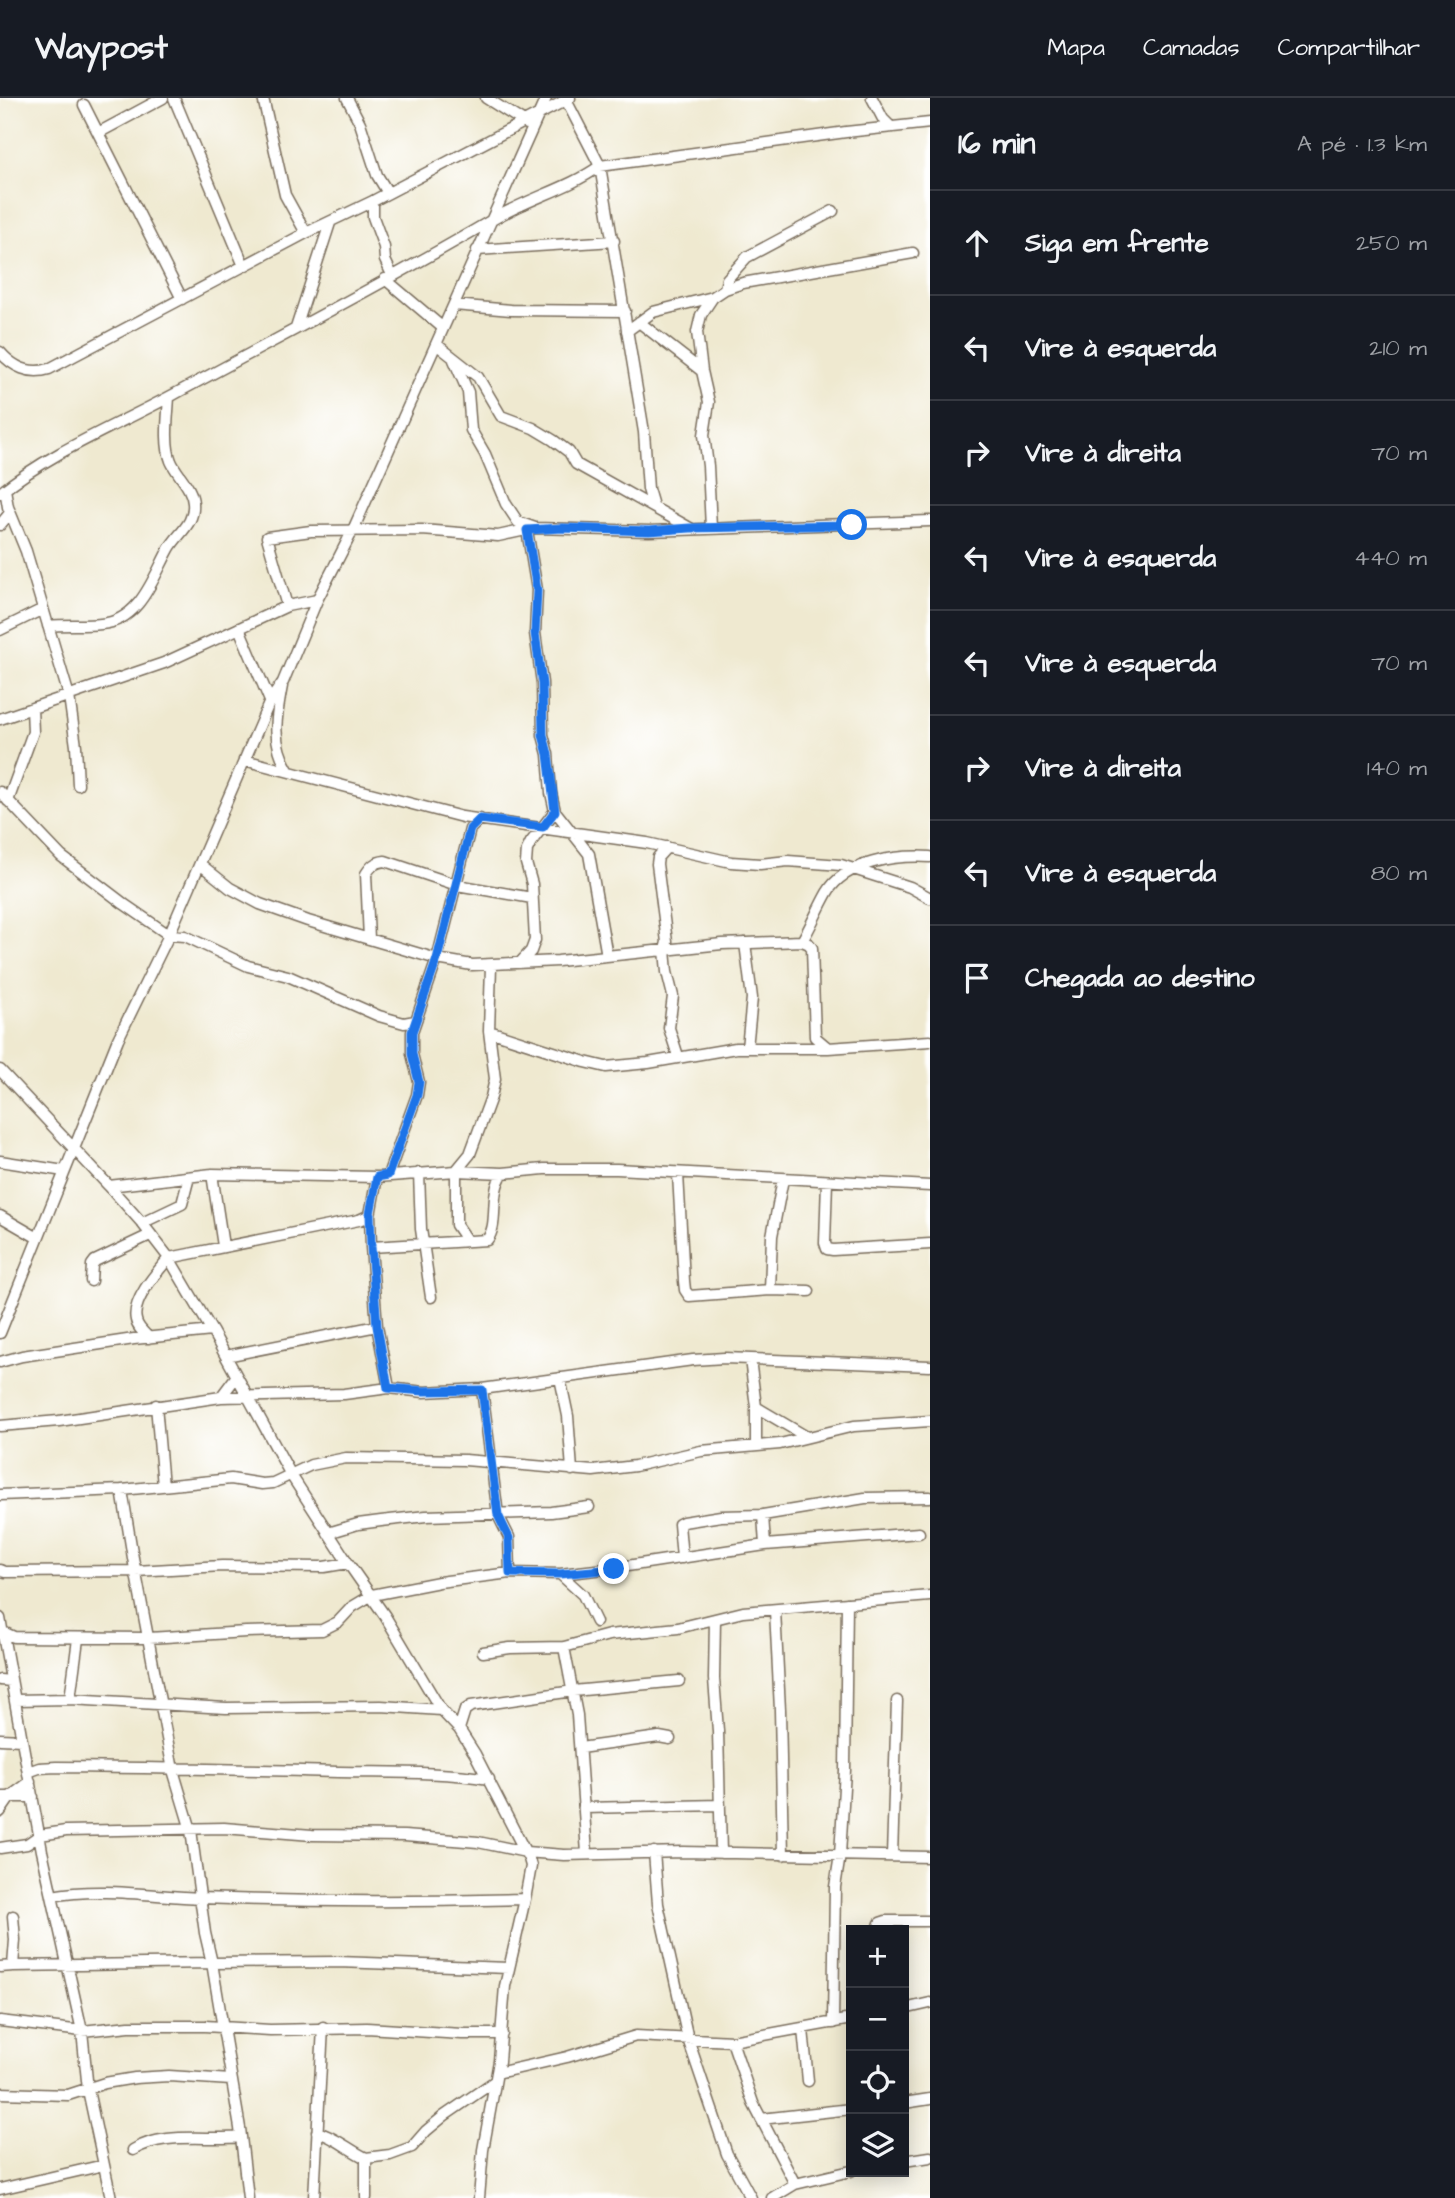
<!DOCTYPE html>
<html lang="pt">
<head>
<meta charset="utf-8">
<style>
  :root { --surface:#171b24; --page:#20242c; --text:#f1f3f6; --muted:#9ea1a6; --line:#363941 }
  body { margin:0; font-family:"Architects Daughter",sans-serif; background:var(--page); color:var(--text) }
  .controls { position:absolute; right:21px; bottom:21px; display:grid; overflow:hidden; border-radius:0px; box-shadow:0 4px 18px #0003 }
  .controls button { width:63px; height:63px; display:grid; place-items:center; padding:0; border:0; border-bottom:2px solid var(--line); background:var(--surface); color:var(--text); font:35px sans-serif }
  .stop { position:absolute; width:21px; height:21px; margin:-16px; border:5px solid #1a73e8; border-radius:50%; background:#fff }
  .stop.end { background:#1a73e8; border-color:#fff; box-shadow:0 2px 7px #0008 }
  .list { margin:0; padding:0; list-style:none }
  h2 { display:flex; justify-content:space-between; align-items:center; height:91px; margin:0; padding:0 28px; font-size:30px }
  h2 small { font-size:23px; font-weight:400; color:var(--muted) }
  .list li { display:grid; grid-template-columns:46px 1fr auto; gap:21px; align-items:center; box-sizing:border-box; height:105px; padding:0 28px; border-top:2px solid var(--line) }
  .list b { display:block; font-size:26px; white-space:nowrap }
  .list em { font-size:23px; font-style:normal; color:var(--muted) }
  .icon { flex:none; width:38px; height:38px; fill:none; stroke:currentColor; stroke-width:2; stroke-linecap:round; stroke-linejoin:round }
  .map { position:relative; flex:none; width:930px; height:2100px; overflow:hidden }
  header { display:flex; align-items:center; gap:42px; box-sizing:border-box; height:98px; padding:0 35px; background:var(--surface); border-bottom:2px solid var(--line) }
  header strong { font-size:33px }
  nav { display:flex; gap:38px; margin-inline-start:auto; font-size:24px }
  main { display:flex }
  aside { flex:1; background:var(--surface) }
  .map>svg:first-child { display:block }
</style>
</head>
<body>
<header>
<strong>Waypost</strong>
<nav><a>Mapa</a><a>Camadas</a><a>Compartilhar</a></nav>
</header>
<main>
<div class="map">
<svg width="930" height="2100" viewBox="0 0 930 2100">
  <rect width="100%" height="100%" fill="#fff"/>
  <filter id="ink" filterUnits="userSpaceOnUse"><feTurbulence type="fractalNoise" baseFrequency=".0143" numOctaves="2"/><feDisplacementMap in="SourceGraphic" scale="14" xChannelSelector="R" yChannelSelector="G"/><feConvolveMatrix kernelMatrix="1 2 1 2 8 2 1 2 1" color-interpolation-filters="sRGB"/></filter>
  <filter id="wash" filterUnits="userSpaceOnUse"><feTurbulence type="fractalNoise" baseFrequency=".00686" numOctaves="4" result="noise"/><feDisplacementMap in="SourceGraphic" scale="28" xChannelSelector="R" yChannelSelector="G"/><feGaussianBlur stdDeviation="1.57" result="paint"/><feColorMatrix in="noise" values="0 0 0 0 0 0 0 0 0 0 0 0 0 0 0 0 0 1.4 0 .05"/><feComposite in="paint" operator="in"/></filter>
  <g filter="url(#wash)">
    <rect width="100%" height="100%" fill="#efe9d0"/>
  </g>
  <g filter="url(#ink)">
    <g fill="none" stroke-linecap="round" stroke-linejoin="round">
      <!-- minor casing -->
      <g stroke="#7a6d5c" stroke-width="13">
        <path id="minor" d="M174,0L244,168
          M263,0L285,97L306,135
          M347,0L360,25L377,77L388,95
          M486,0L527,26
          M872,0L883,21L891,29
          M566,2L600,68L644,334L648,391L653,408
          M84,7L182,201
          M98,35L163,0
          M373,103V119L384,149L385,162L392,177
          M477,152L614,143
          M385,181L443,230
          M725,191L727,181L747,159L833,113
          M454,207L511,212L625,213
          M639,224L702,273
          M296,230L330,125
          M627,233L653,214L713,199L725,191L743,185L913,155
          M436,246L478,279L501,318L533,330L553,342L569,354L576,366L690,430
          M0,254C13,269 30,277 49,271L306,135L373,103L570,0
          M454,262L468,294L471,332L485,356L506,406L518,424L535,430
          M5,391L8,409L26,453L69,598L76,648L78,687
          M0,395C51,354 113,329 171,298C278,240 387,184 492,122C526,101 568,91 600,68L846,34L930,25
          M0,427L10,415
          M711,430L708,368L704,337L709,304L702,273L697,234L701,217L713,199
          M527,432L537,492L535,535L542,585L543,637L548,656L551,695L555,713L589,756L607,858
          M287,508L267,439L311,433L422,432L498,438L535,430L649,433L930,423
          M48,528C66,526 83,528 101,526C140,523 153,480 169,451C178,435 195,426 193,405C192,389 177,377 171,363C164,345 168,318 169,299
          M239,530L270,603
          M0,532L43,511
          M282,588C276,620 271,643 288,672
          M0,621L164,565L287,508L317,502
          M244,662L462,719L647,745L731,764L760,766L788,763L841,767L910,789L930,800
          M0,694L61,758L124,806L169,837L185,838L248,868L288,878L379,918L404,925L415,923
          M8,703L33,634L32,610
          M667,749L658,759L657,766L667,844L665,852L667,874L673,898L669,930L678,958
          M200,766L230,790L260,806L308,823L437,861L472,867L558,863L722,846L802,843L809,846L812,850L815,939L828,950
          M369,841L366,776C371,768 375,764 385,763L457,787L532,800
          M802,843C811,828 818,811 827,795C845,763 897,757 930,759
          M745,845L752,900L747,950
          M520,865L531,853L535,842L532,786L526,765L527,752L531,744L555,713
          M489,933L585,964L606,969L648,965L736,950H828L930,943
          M0,972L109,1088L142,1125L169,1160L212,1233L291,1377L348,1465L385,1518L441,1612L459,1631L475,1656L529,1761L531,1768L525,1801L505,1888L499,1963L483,2052L479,2100
          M0,1063L64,1073
          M419,1075L421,1131L431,1199
          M212,1076L223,1148
          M678,1076L684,1183L685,1192L689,1198L770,1192L809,1193
          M388,1077L417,997L419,984L412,956V934L437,861L470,731L480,721
          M377,1079L370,1117L371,1149L377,1228L389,1290
          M827,1083L825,1145L827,1151L833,1152L930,1146
          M109,1088L212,1076L377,1079L456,1073L503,1075L544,1071H617L930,1088
          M0,1118L38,1140
          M142,1125L182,1106L189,1079
          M467,1143L456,1127V1073L470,1056L491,999L495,981L489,933L491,868
          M371,1149L487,1142C500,1125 488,1097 503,1075
          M91,1183L92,1167L95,1163L150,1137
          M770,1192L772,1138L783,1081
          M0,1235L118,941L169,837L270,603L283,584L317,502L353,432L546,0
          M149,1240C144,1235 137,1229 136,1222C131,1203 157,1174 169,1160L359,1122L370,1117
          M226,1258L377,1228
          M750,1261L756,1309V1347
          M0,1264L22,1258L134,1241L212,1233
          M560,1280L568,1318L572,1372
          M482,1291L498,1417L509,1439L510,1475
          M221,1299L236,1279
          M156,1307L163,1388
          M756,1309L807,1339
          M0,1328L59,1323L221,1299L344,1296L389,1290L424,1294L482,1291L693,1262L724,1260L930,1268
          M122,1392L133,1460L173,1672L191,1732L205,1835L212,1865L338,1864L509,1870
          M0,1397L122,1392L231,1381L262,1386L273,1385L311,1367L346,1360L465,1362L593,1373L635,1368L701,1353L780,1346L854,1328L930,1323
          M763,1417L765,1447
          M328,1435L358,1426L381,1423L426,1418L551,1414L589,1409
          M682,1460L679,1426L683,1424L721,1418L763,1417L865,1400L930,1399
          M0,1472L5,1474L136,1473L222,1468L324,1469L348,1465
          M560,1476L583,1497L596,1524
          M775,1512L780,1612L783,1757
          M0,1520L42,1753L82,1933L88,1992L111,2100
          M715,1521L714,1581L718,1633L721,1755
          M3,1534L14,1539L149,1540L246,1534L322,1532L338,1524L352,1509L372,1497L439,1484L510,1475L560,1476L614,1470L765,1447L919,1435
          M564,1549L577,1617L587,1755
          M483,1554L510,1550L564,1549L609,1537L678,1530L743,1514L930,1498
          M0,1582L11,1583
          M70,1601L78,1541
          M15,1602L70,1601L226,1610L381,1608L441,1612
          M459,1631L465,1612L471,1608L573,1593L679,1583
          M0,1641L22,1642
          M580,1650L659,1639L670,1641
          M28,1674L39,1670L56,1669C151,1670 245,1671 339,1674C389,1675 439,1673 489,1681
          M0,1699H33
          M584,1710L720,1707
          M0,1714L11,1698L30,1684
          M0,1750L27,1746L40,1737L66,1733L224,1730L312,1737L405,1738L478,1744L526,1754L564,1757L683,1754L930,1759
          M654,1754L658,1806L688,1941L727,2056L751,2100
          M892,1758L897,1603
          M52,1798C100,1789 152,1798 200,1800C308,1804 417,1804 525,1801
          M878,1832L880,1825L886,1823H930
          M13,1868L212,1865L240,2030L248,2100
          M0,1869L13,1868L15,1842L13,1818
          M904,1911L930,1905
          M0,1923L82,1933L129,1928H205L270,1932L367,1930L462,1936H502
          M833,1925L835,1789L840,1757L845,1672L847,1505
          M803,1931L808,1983
          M732,1943L753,2005L795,2086
          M497,1975L567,1959L636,1938L732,1943L851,1921
          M0,1995L68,1997L105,1985L135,1980L169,1978L231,1982
          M904,2005L930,2001
          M761,2021L851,2011
          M317,2034C334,2038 349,2052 366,2060
          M133,2052C164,2033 206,2043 241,2039
          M904,2063L930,2059
          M0,2091L104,2067
          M314,2100L323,1929
          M366,2100V2060L390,2057L412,2049L426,2033L444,2018L495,1983
          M772,2100L795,2086L851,2073"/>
      </g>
      <!-- minor -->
      <use href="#minor" stroke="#fff" stroke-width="10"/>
    </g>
  </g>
  <g fill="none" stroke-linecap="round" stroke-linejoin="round" filter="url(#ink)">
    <!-- route -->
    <path stroke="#1a73e8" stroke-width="9" d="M614,1471L560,1476L510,1475L509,1440L498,1417L482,1292L424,1293L388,1290L377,1228L371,1149L370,1116L377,1079L388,1077L417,997L419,984L412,956V934L437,861L470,731L480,721L543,729L555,713L548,656L543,637L542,586L535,535L537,492L527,432L563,430L649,433L690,430L852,427"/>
  </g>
</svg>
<div class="controls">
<button>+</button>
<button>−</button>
<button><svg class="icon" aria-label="locate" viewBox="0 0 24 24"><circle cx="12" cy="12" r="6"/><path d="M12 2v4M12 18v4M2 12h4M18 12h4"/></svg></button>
<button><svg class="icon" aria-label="layers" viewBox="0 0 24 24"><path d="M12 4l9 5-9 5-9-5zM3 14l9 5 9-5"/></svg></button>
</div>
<div class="stop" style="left:852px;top:427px"></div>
<div class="stop end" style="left:614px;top:1471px"></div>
</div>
<aside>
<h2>16 min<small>A pé · 1.3 km</small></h2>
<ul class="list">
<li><svg class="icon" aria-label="ahead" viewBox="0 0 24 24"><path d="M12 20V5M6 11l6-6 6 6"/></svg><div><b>Siga em frente</b></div><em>250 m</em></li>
<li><svg class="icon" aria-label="left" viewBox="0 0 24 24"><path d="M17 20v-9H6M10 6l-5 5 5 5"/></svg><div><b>Vire à esquerda</b></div><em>210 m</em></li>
<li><svg class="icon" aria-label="right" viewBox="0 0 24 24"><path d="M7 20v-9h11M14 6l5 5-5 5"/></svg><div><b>Vire à direita</b></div><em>70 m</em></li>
<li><svg class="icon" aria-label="left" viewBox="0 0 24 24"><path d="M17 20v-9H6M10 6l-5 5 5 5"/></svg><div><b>Vire à esquerda</b></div><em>440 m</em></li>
<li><svg class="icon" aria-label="left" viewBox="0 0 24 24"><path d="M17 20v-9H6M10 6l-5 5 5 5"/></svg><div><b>Vire à esquerda</b></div><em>70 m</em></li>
<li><svg class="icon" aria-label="right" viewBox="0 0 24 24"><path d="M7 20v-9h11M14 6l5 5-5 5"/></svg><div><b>Vire à direita</b></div><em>140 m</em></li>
<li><svg class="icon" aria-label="left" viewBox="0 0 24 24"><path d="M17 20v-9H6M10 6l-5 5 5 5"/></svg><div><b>Vire à esquerda</b></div><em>80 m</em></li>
<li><svg class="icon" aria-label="arrive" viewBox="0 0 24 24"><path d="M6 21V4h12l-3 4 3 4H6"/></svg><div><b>Chegada ao destino</b></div></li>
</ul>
</aside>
</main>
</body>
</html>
